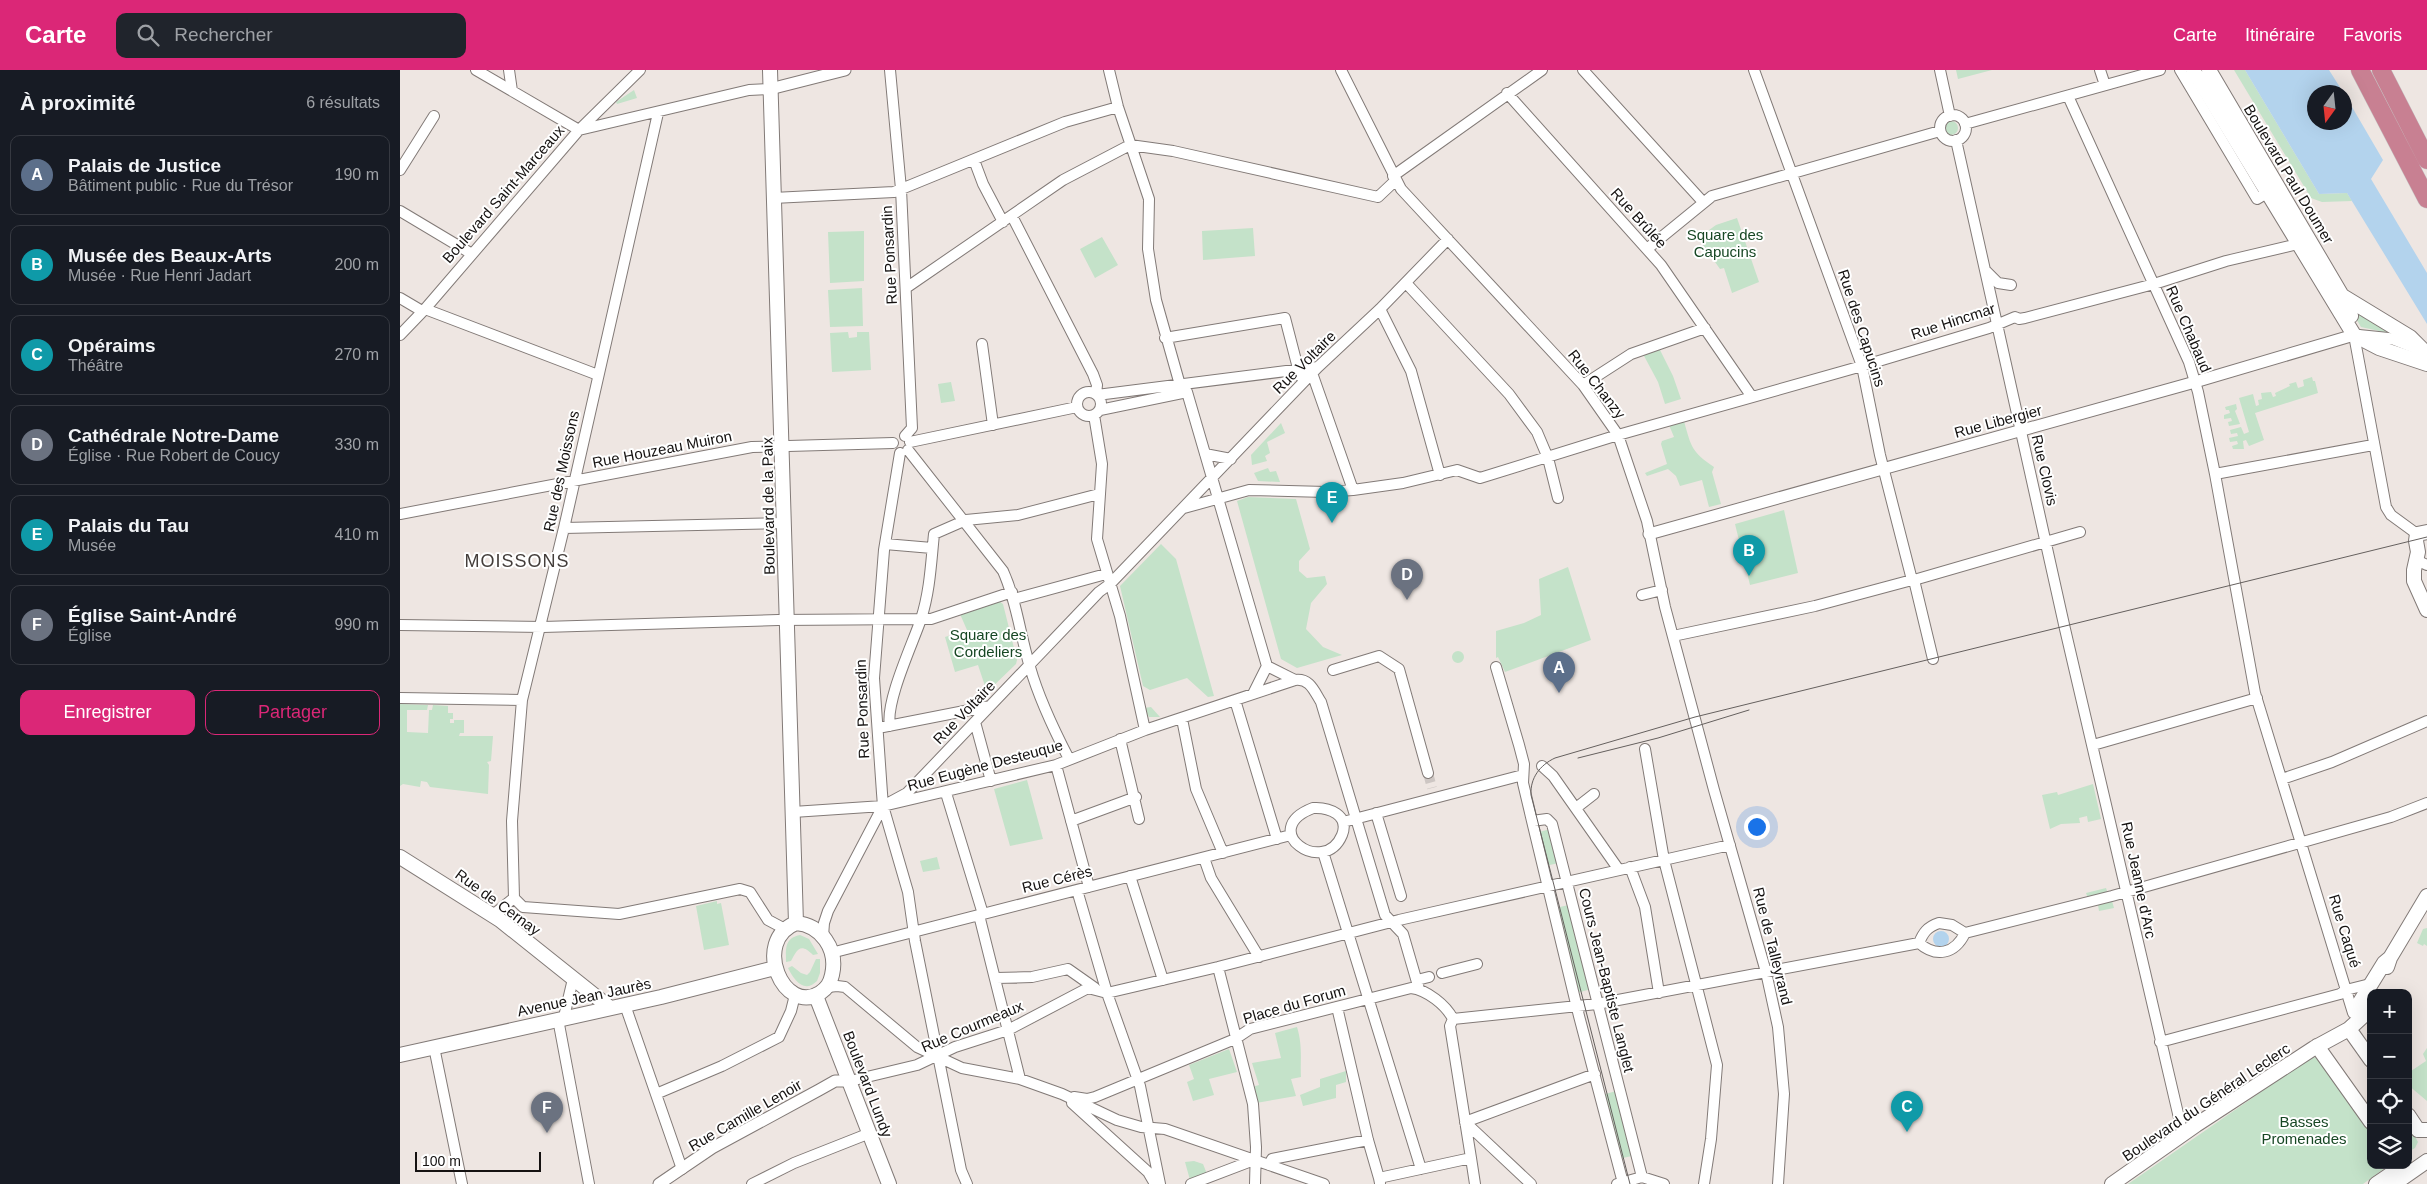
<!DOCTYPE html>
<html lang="fr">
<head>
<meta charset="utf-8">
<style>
  :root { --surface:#171b24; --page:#20242c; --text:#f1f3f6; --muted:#9ea1a6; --line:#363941; --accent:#db2777 }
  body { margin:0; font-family:Helvetica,sans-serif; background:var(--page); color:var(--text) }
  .controls { position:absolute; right:15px; bottom:15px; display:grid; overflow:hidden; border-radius:10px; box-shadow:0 5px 20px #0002 }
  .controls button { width:45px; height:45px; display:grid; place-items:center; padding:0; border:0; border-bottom:1px solid var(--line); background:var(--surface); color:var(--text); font:25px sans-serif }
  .compass { position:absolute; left:1907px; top:15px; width:45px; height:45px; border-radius:50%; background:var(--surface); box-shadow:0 5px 20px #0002; rotate:195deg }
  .scale { position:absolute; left:15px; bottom:12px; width:126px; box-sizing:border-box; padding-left:5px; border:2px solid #151211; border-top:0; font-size:14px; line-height:18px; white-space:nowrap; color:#151211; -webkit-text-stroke:4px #fff; paint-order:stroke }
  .you { position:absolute; left:1356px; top:756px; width:18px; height:18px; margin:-12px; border:4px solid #fff; border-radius:50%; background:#1a73e8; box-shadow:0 0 0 8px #1a73e833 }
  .badge { display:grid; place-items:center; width:32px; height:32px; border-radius:50%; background:var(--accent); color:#fff; font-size:16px; font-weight:700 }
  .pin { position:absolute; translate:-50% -41px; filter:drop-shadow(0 1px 2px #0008) }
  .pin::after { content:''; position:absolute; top:26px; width:18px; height:15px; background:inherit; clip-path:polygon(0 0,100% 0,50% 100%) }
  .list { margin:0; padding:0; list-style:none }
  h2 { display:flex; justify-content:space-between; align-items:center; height:65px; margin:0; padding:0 20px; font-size:21px }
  h2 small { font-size:16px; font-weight:400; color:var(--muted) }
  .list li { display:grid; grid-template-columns:32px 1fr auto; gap:15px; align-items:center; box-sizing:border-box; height:80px; margin:0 10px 10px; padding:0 10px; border:1px solid var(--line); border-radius:10px }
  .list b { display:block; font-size:19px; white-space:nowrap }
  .list p { margin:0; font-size:16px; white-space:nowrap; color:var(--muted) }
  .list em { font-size:16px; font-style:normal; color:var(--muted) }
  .actions { display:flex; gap:10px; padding:15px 20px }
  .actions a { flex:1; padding:11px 0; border:1px solid var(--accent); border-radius:10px; text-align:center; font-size:18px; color:var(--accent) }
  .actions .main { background:var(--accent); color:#fff }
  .icon { flex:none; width:28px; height:28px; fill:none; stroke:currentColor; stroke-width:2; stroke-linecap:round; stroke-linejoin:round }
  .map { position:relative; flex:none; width:2027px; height:1114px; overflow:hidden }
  header { display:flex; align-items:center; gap:30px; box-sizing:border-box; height:70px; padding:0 25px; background:var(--accent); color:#fff }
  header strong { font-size:24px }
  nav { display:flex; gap:28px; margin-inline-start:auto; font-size:18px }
  .search { width:350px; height:45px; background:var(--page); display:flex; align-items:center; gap:12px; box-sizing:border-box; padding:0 18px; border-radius:10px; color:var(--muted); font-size:19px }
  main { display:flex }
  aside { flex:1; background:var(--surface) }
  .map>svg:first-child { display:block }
</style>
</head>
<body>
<header>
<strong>Carte</strong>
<div class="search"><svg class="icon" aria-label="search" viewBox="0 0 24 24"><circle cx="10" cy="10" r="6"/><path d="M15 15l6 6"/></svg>Rechercher</div>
<nav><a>Carte</a><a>Itinéraire</a><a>Favoris</a></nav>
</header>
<main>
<aside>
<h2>À proximité<small>6 résultats</small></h2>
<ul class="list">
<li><span class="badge" style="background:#5c6f8a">A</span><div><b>Palais de Justice</b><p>Bâtiment public · Rue du Trésor</p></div><em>190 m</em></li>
<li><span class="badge" style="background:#0f9aa8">B</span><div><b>Musée des Beaux-Arts</b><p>Musée · Rue Henri Jadart</p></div><em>200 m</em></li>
<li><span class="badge" style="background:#0f9aa8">C</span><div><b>Opéraims</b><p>Théâtre</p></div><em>270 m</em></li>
<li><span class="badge" style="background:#6b7280">D</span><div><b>Cathédrale Notre-Dame</b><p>Église · Rue Robert de Coucy</p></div><em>330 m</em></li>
<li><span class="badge" style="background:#0f9aa8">E</span><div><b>Palais du Tau</b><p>Musée</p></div><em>410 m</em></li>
<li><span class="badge" style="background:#6b7280">F</span><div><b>Église Saint-André</b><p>Église</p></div><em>990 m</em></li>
</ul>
<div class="actions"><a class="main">Enregistrer</a><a>Partager</a></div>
</aside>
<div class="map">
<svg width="2027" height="1114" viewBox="0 0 2027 1114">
  <rect width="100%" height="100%" fill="#eee6e2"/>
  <!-- green -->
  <path fill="#c4e2c9" d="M1556,0H1592L1558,9Z
    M1834,0H1845L1919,124L1947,123L1952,131L1922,132L1911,128Z
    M234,20L237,28L217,34L216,32Z
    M1544 58a7 7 0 1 1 14 0a7 7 0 1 1-14 0Z
    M1337,148L1359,212L1332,223L1324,198L1320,199L1298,168L1316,155Z
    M853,158L855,186L803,190L802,161Z
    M464,161V211L430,213L428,162Z
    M702,167L718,195L695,208L680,179Z
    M462,218L463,256L430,257L428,220Z
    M1956,238L1993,264L1961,257L1952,242Z
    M448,262L449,268L457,267V262H469L471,300L432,302L430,263Z
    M1259,278L1273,306L1281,329L1265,334L1258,312L1243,284Z
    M1912,307L1913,311H1915L1918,323L1855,343L1864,370L1849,376L1846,370L1843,371L1844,379H1833L1832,376L1838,374L1837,371L1830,372L1829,368L1838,366L1837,363L1831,364L1830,360L1841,357L1844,364L1849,362L1839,328L1853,324L1856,336L1859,335L1858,330L1862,329L1861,323L1871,322L1873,327L1876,326L1875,323L1890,316L1889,314L1896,312L1898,318L1904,316L1903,310Z
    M551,312L555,331L541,333L538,314Z
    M1836,334L1837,339L1835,341L1840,354L1829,356L1828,352L1832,351L1831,348L1824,349V345L1830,343L1829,340H1826L1825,337Z
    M1284,351C1291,377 1292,382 1314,397L1312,402L1321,434L1309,437L1302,410L1280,416L1276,406L1268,399L1247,406L1245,403L1267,394L1261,374L1262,371L1274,367L1269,355Z
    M881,353L885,363L867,372L870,383L865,386L867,391L852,395L851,385Z
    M868,398L870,402L876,401L880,412L858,411L854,403Z
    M848,427L896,429L910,479L899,491V501L907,508L925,506L927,514L911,533L906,559L923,577L942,585L897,598L881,589L837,431Z
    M1384,440L1398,503L1350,515L1335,454Z
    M761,474L776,489L814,626L808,627L787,608L750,620L743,616L720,516Z
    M1168,497L1191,570L1105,602L1098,587L1096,588V561L1124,553L1141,545L1139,509Z
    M599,531L603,534L617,590L616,594L587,622L578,595L555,602L545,567L567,560L560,544Z
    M1052 587a6 6 0 1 1 12 0a6 6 0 1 1-12 0Z
    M0,634L28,635L27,640H7V662L28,663L29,640H32L33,635L48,636V643H53V649H50V653H54V650H64V663H60L59,666H93L91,691L87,692L89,695L88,724L30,717L27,712L21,711L20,717L3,714L0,716Z
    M751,637L760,647H749L744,638Z
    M627,710L643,769L610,776L594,719Z
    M1693,714L1701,749L1688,752L1687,746L1679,748L1680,753L1661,754L1650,759L1642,725L1657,722L1658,725Z
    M1150,759L1159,793L1145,796L1136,763Z
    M537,787L540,799L523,802L520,791Z
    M1706,818L1708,824L1688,828L1686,823Z
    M317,831V834L321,833L329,875L304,880L296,836Z
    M1712,831L1714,838L1699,841L1698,835Z
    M1169,835L1191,919L1177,923L1155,838Z
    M2027,858V876L2024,874L2023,876L2017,873L2023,859Z
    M400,865L409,869L418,884L413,885C400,872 397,880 391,891L386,892C386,880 384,868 400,865Z
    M416,889H420V903L417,911C404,924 394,910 388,898L392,896L401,903L407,905L410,902Z
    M897,957C903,977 900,989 901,1007L891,1009L896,1026L856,1033L852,1017L859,1015L852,993L881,988L875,963Z
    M2027,978V1031L2008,1015V1003L2026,991L2023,984Z
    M829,979L837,1002L809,1009L814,1025L793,1031L787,1012L794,1009L789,995Z
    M1917,987L1971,1058V1095H1986L1985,1098L1963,1114H1728L1910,988Z
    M946,1001V1012L936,1015V1028L903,1036L900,1025L920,1017V1009Z
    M1216,1021L1232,1086L1218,1089L1202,1025Z
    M2008,1054L2018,1072L2015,1078L2008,1082Z
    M794,1091L803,1094L807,1104L790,1110L785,1092Z"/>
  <!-- water -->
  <path fill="#b3d3ed" d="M1845,0H1929L1943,22H1914V52H1944L1945,25L1983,90L1971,109L2027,203V254L1947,123L1919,124Z
    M1533 869a8 8 0 1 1 16 0a8 8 0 1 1-16 0Z"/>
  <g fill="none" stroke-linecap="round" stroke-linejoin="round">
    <!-- minor-tunnel -->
    <path stroke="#cdc6c3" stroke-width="10" stroke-dasharray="10 5" stroke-linecap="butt" d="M1028,703L1032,718"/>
    <!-- minor casing -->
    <g stroke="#827a77" stroke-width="12">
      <path id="minor" d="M76,0L179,60
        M109,0L112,21
        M490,0L501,119L512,358L505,366
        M709,0L718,37L749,129L748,179L756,230L780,315L787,322L867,596
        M941,0L1001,119L1183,315L1218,365L1247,451L1265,537L1314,720L1366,902L1378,957L1384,1024L1378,1114
        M1183,0L1303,132
        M1354,0L1462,296L1480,385L1512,510H1514L1533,589
        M1540,0L1550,46
        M1700,0L1705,15
        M1780,0L1857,129L1867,123
        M1107,23L1261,195L1352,327
        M1668,26L1789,292L1798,322L1815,404L1855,623L1953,943
        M1540 58a13 13 0 1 1 26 0a13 13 0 1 1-26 0Z
        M1565,54L1760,0
        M179,60L349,20L370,19
        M1556,70L1665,559L1783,1065
        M730,75L773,81L978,127L996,110
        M574,90L583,114L603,152
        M0,100L34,46
        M993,106L1142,0
        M373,128L494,122L665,52L718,37
        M0,141L72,184
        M612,146L693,304L697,315L696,324
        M1247,179L1312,126L1540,61
        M1585,200L1598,213L1611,215
        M1006,213L1109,324L1137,362L1148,388L1158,428
        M506,218L663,110L730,75
        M0,228L22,241
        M25,239L198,305
        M980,239L1011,301L1040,405
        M0,265L25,239L179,60L240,0
        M1954,265L1986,437L1991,445L2017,464
        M765,268L885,248L900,306
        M582,274L593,355
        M912,303L953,420
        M1183,315L1231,284L1305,258
        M677 334a12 12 0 1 1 24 0a12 12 0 1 1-24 0Z
        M697,325L918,297
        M700,340L787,322
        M694,345L702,394L697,469L720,546L745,660
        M510,372L677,337
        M508,380L603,501C617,532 620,565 630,597C639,629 654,660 669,689
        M500,383L484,480L474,608L482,723L483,736L508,822L515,871L561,1100L567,1114
        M805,384L831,389
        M1815,404L1973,375
        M784,438L849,420L926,422L953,420L1003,413L1057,400L1080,408L1218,365L1462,296L1589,258L1615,247L1619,249L1625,248L1754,214L1826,191L1898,174
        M0,444L352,377L493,373
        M164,458L385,453
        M485,474L532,478
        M2016,490L2027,495
        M1514,510L1680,462
        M1242,525L1262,520
        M614,529L706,504
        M0,555L143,557L378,550L520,549H531L612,522
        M1273,566L1415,536L1512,510
        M867,596L895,610
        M1096,597L1119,675L1124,694L1123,713L1132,751L1179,946L1223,1113
        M933,600L979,586L999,599L1028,703
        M853,624L867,596
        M0,628L122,630
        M835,630L877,769
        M782,649L796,719L823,783
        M575,652L591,711
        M490,656C485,632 513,573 521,549C530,521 531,493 534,464L566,450L618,445L699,424
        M483,657L590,636
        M720,669L739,749
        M1693,675L1857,628
        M1245,679L1264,790L1317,995L1311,1069L1304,1114
        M656,695L689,817
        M1142,696L1153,706L1219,800
        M1882,709L1932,692L2027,651
        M546,723L583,844
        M913,738C929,737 950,745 942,765C924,808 856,760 913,738Z
        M1176,738L1194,724
        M393,742L483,736L656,695L745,660L895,610C910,608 914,621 921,632L985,845L1003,864L1019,919
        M976,743L1001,826
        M671,751L736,727
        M1132,751L1147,749L1152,754L1242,1107
        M943,752L1123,705
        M923,782L1021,1099
        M804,788L811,808L859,887
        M1230,797L1245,837L1259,923
        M730,806L763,910
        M677,820L707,923L740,1016L760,1114
        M114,828L112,751L122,630L164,458L258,43
        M114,828L123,837L219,844L340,819L350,822L368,850L385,859
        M93,845L114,828
        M579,845L620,1009
        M1539,853L1552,855L1565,863C1555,884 1536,888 1519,873C1523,863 1527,857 1539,853Z
        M1565,863L1712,826L1991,747L2027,733
        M423,866L424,853L428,841L483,736L507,723L699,522L710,514L918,297L980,239L1048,169
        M431,883L891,765
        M818,897L853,1034L856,1077L855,1114
        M1042,903L1077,894
        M596,908L632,907L668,899L695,918
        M1017,910L1029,907
        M428,917L437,916L445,917L517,977L562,998L620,1009L662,1024L717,1050L741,1057L765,1059L924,1114
        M225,935L282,1099
        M937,937L968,1070L979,1108
        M164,947L173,909
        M158,949L189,1114
        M1053,949L1197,934L1519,873
        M1053,949L1050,956L1071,1088
        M1760,972L1940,924L1946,920L1970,914
        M34,977L62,1114
        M450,1011L517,995L555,977L608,960L688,918L707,923L818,897L999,850L1330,775
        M256,1024L322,996L379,967L391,941L395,925
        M674,1027L687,1029L695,1027L835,969L850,959L1011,918C1027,920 1046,935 1053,949
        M672,1033L748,1102L755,1114
        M1065,1052L1195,1004
        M1065,1052L1131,1114
        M869,1095L872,1089L968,1070
        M1242,1107L1264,1114
        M980,1113L979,1108L1071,1088L1075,1114
        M352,1114L394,1093L470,1063
        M791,1114L854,1090
        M1217,1114L1242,1107"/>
    </g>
    <!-- tertiary casing -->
    <g stroke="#827a77" stroke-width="13">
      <path id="tertiary" d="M370,19L445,0
        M1249,464L1795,312L1954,265L1993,269L2021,280
        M259,1114L312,1078L419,1020L435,1011H450"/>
    </g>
    <!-- secondary casing -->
    <g stroke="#827a77" stroke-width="16">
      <path id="secondary" d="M370,0L396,853
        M1793,0L1954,265L1979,278L2027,294
        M1809,0L1941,224L1951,246
        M1941,225L2010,267L2027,284
        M2027,462L2017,464L2016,471L2018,482L2014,500V511L2027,540
        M0,787L100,850L209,937
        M396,853C421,855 438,879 432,905C430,914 427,918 420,923C384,946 351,871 396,853Z
        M1987,897L1990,888L2027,826
        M416,926L489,1114
        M1955,940L1984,893L1990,888
        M1949,959L1971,990
        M1917,976L1971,1052
        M0,985L261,927L375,898
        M2008,1045L2018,1060H2027
        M1712,1114L1796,1055L1914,978L1949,959L1962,947L1971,931
        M1976,1114L2004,1095
        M1994,1114L2027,1091"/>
    </g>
    <!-- motorway casing -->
    <g stroke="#c7c6c6" stroke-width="19">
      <path id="motorway" d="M1960,0L2027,129
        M1981,0L2027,90"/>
    </g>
    <!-- minor -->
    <use href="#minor" stroke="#fff" stroke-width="10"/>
    <!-- tertiary -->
    <use href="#tertiary" stroke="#fff" stroke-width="11"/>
    <!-- secondary -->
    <use href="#secondary" stroke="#fff" stroke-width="14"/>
    <!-- motorway -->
    <use href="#motorway" stroke="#c88092" stroke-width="18"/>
    <!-- tram -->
    <path stroke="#65605e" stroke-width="1" d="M1178,688L1258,668L1349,640
      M1230,1114L1131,725C1130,708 1140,695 1155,688L1295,647L2027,467"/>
  </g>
  <g text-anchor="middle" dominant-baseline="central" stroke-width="4" stroke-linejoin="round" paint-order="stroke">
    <!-- street labels -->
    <g font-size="15" fill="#151211" stroke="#fff">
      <text transform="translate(1889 104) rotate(59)">Boulevard Paul Doumer</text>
      <text transform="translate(103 124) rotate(-49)">Boulevard Saint-Marceaux</text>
      <text transform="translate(1239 148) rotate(48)">Rue Brûlée</text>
      <text transform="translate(489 185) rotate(-93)">Rue Ponsardin</text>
      <text transform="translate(1553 251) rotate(-18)">Rue Hincmar</text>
      <text transform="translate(1462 258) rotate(72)">Rue des Capucins</text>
      <text transform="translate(1789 259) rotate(67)">Rue Chabaud</text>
      <text transform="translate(904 292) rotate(-45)">Rue Voltaire</text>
      <text transform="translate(1197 314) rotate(52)">Rue Chanzy</text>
      <text transform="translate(1598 351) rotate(-15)">Rue Libergier</text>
      <text transform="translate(262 379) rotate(-11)">Rue Houzeau Muiron</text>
      <text transform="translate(1645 400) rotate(77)">Rue Clovis</text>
      <text transform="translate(161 401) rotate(-78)">Rue des Moissons</text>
      <text transform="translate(368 436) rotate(-91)">Boulevard de la Paix</text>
      <text transform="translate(462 639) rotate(-92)">Rue Ponsardin</text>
      <text transform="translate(564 642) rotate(-46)">Rue Voltaire</text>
      <text transform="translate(585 695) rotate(-15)">Rue Eugène Desteuque</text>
      <text transform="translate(657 809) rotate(-14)">Rue Cérès</text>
      <text transform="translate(1739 810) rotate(78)">Rue Jeanne d'Arc</text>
      <text transform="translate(98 832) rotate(36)">Rue de Cernay</text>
      <text transform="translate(1945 861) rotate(73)">Rue Caqué</text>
      <text transform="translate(1373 876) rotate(76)">Rue de Talleyrand</text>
      <text transform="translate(1207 910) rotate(76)">Cours Jean-Baptiste Langlet</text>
      <text transform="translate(184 927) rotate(-12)">Avenue Jean Jaurès</text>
      <text transform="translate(894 934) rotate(-16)">Place du Forum</text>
      <text transform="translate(572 956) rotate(-23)">Rue Courmeaux</text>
      <text transform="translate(468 1014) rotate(69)">Boulevard Lundy</text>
      <text transform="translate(1806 1032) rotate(-34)">Boulevard du Général Leclerc</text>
      <text transform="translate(345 1045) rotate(-30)">Rue Camille Lenoir</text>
    </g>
    <!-- park labels -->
    <g font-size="15" fill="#174724" stroke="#fff">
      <text x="1325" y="164">Square des<tspan x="1325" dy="17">Capucins</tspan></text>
      <text x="588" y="564">Square des<tspan x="588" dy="17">Cordeliers</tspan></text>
      <text x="1904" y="1051">Basses<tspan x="1904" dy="17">Promenades</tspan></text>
    </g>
    <!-- quarter labels -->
    <g font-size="18" letter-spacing="1" fill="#443e3b" stroke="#fff">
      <text x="117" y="491">MOISSONS</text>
    </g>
  </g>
</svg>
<div class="controls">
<button>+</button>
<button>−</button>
<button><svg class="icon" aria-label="locate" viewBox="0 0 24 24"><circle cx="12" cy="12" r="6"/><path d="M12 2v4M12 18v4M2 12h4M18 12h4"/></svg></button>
<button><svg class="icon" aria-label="layers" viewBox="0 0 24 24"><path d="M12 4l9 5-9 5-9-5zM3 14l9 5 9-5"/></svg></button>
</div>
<svg class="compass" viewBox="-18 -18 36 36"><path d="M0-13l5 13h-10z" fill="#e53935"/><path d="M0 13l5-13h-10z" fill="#9ea1a6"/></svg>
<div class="scale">100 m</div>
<div class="you"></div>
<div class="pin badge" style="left:1159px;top:623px;background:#5c6f8a">A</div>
<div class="pin badge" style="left:1349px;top:506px;background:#0f9aa8">B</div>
<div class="pin badge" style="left:1507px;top:1062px;background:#0f9aa8">C</div>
<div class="pin badge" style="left:1007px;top:530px;background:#6b7280">D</div>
<div class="pin badge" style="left:932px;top:453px;background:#0f9aa8">E</div>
<div class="pin badge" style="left:147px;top:1063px;background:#6b7280">F</div>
</div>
</main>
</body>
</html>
